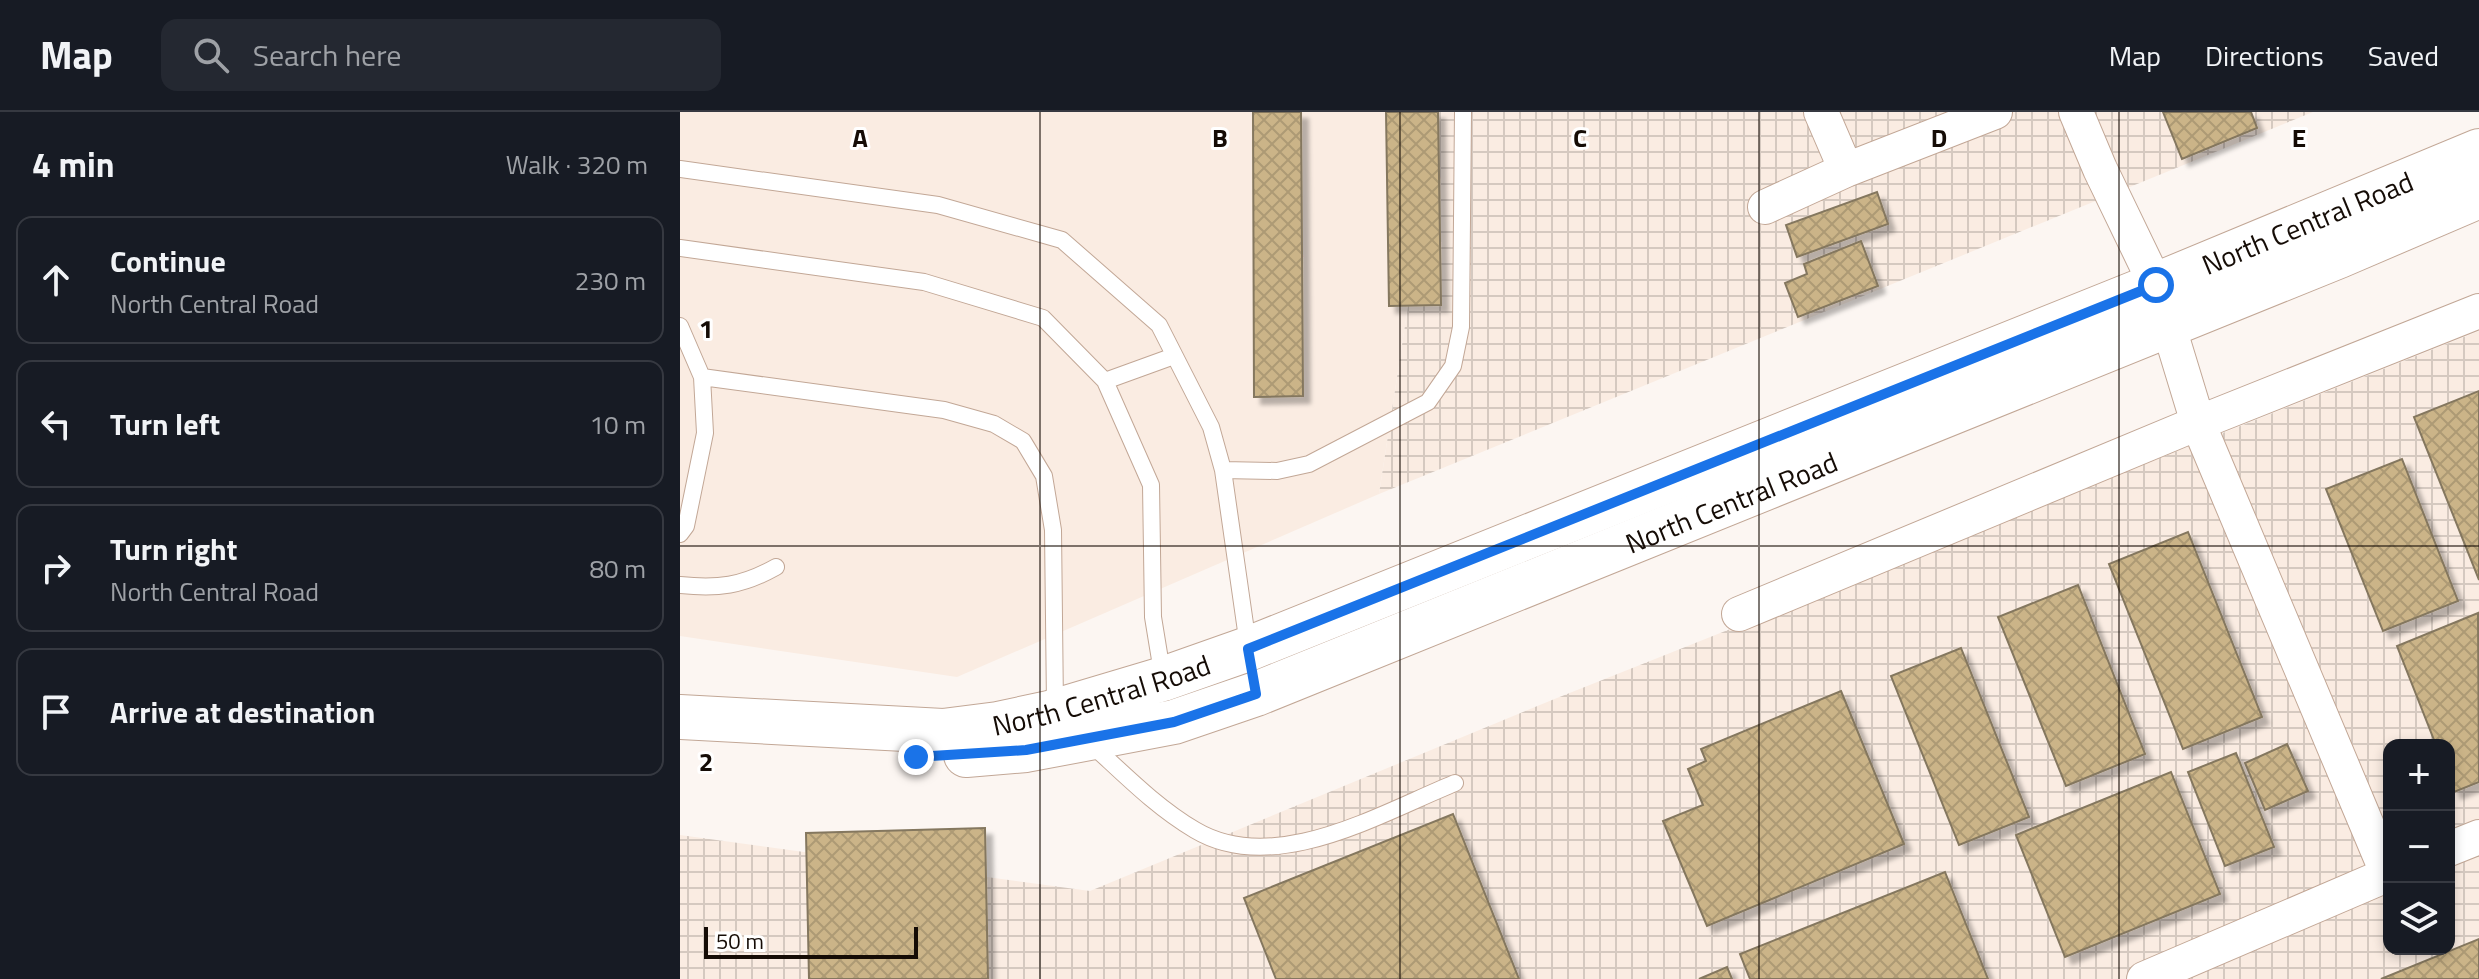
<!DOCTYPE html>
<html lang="en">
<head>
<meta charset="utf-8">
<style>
  :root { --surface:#171b24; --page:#242831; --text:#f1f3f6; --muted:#9ea1a6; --line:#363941 }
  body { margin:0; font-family:"Titillium Web",sans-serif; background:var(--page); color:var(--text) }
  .controls { position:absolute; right:24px; bottom:24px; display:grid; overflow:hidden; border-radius:16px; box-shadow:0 4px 12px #0003 }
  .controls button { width:72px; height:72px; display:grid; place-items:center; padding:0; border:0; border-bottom:2px solid var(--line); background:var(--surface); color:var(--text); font:40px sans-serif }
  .scale { position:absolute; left:24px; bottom:20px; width:214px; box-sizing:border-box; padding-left:8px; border:4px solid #150c06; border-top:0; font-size:22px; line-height:28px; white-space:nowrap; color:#150c06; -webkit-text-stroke:6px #fff; paint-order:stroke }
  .stop { position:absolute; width:24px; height:24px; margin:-18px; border:6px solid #1a73e8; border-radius:50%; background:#fff }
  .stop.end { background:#1a73e8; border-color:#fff; box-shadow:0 2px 8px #0008 }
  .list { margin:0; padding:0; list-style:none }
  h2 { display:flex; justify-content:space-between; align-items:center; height:104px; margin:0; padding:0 32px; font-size:34px }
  h2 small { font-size:26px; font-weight:400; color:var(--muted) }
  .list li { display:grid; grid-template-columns:52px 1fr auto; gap:24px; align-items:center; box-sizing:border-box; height:128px; margin:0 16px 16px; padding:0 16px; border:2px solid var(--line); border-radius:16px }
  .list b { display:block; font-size:30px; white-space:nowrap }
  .list p { margin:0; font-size:26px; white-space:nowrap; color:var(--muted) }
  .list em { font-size:26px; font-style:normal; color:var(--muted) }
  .icon { flex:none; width:44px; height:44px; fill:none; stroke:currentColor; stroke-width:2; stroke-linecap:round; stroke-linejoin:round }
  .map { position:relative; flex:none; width:1799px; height:867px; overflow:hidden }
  header { display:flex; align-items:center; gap:48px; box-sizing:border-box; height:112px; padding:0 40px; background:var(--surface); border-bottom:2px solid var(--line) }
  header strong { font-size:38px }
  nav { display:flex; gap:44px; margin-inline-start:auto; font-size:28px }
  .search { width:560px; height:72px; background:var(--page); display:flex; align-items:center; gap:20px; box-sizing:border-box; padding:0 28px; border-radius:16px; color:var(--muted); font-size:30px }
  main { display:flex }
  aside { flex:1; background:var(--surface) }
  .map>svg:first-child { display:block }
</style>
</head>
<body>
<header>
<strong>Map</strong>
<div class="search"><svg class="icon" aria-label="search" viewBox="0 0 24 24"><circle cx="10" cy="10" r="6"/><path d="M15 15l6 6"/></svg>Search here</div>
<nav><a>Map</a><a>Directions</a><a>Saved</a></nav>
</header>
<main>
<aside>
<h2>4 min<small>Walk · 320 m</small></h2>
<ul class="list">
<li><svg class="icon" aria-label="ahead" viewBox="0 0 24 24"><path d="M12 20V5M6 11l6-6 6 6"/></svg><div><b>Continue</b><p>North Central Road</p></div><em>230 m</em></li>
<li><svg class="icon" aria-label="left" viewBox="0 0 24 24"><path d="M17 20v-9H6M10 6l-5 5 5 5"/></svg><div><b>Turn left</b></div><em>10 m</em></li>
<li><svg class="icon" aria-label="right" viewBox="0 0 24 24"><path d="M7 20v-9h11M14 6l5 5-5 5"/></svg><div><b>Turn right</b><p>North Central Road</p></div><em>80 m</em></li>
<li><svg class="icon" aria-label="arrive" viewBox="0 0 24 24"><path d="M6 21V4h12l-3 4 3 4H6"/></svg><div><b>Arrive at destination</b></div></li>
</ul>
</aside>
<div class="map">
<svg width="1799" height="867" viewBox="0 0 1799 867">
  <defs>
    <pattern id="industrial-grid" width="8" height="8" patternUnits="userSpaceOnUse" patternTransform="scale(2)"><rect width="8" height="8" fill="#faece2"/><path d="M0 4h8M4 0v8" fill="none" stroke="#d5c9c0"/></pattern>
    <pattern id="building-cross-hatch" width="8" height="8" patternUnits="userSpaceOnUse" patternTransform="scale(2)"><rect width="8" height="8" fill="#cbb488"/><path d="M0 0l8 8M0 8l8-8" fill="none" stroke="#ad9a74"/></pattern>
    <filter id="shadow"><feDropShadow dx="7" dy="7" stdDeviation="2" flood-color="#0004"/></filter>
  </defs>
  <rect width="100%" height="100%" fill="#fcf6f2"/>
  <!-- built -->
  <path fill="#faece2" d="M0,0H758L699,382L277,565L0,524Z"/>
  <!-- industrial -->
  <path fill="url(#industrial-grid)" fill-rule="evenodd" d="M758,0H1633L699,382Z
    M1799,219V867H0V723L410,779L872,588ZM1709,633H1769V837H1709Z"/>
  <!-- building -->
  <path fill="url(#building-cross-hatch)" stroke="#84775e" stroke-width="2" filter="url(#shadow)" d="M573,0H621L623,284L574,285Z
    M706,0H758L761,193L709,194Z
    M1483,0H1571L1577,16L1502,47Z
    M1197,80L1208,112L1117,145L1106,113Z
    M1181,129L1198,174L1118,205L1105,171L1127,162L1124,152Z
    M1799,279V468L1734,305Z
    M1722,347L1778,489L1703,519L1646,377Z
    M1508,420L1582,605L1503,637L1429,452Z
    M1398,473L1465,642L1386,674L1318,505Z
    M1798,501L1799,670L1774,680L1769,666V633H1756L1717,534Z
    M1281,536L1349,705L1279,733L1211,564Z
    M1161,579L1224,732L1027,814L983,709L1023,693L1008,657L1026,649L1021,637Z
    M1607,632L1628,679L1585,698L1565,651Z
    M1556,641L1594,735L1545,754L1508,660Z
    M1491,660L1540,782L1385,845L1336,723Z
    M773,702L839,867H596L564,786Z
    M305,716L308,867H129L126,721Z
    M1265,760L1308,867H1070L1060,842Z
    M1799,827V867H1701Z
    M1047,855L1052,867H1019Z"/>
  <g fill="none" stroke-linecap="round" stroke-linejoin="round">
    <!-- service casing -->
    <g stroke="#c2a796" stroke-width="18">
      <path id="service" d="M0,57L258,93L382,128L479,213L531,315L543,358L568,533
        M0,136L244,170L363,206L425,269L471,373L473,505L483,566
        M0,214L22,265L25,321L6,414L0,422
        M22,265L264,298L314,312L343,329L364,364L373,418L375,595
        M425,269L494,244
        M543,358L597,359L629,352L748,290L773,254L781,215L783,0
        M0,473C38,477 62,474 96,455
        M411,632C444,662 476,695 515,718C594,765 699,702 775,671"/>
    </g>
    <!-- minor casing -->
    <g stroke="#c2a796" stroke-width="36">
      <path id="minor" d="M1141,0L1166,58
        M1396,0L1420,57L1476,173L1518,311L1708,763
        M1085,95L1166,58L1315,0
        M1059,502L1518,311L1799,199
        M1769,737L1799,725
        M1464,867L1709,762"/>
    </g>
    <!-- secondary casing -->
    <g stroke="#c2a796" stroke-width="46">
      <g id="secondary">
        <path id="s1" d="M0,605L263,619L318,612L369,601L483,567L568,537L1476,173L1799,39"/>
        <path id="s2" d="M286,643L346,638L494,610L576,582L1659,144L1799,84"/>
      </g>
    </g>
    <!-- service -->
    <use href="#service" stroke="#fff" stroke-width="16"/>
    <!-- minor -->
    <use href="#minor" stroke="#fff" stroke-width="34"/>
    <!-- secondary -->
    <use href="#secondary" stroke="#fff" stroke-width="44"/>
  </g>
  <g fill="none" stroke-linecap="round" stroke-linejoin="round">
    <!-- route -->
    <path stroke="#1a73e8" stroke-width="10" d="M236,645L346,638L494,610L576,582L568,537L1476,173"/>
  </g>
  <!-- grid -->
  <path fill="none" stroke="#150c06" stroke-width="2" stroke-opacity="0.55" d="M360,0V867M720,0V867M1079,0V867M1439,0V867M0,434H1799"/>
  <g text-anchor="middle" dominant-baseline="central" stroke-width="6" stroke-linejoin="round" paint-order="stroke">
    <!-- street labels -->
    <g font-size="28" fill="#150c06" stroke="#fff">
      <text stroke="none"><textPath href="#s1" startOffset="1722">North Central Road</textPath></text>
      <text stroke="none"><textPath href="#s2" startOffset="810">North Central Road</textPath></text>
      <text stroke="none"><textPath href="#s1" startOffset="426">North Central Road</textPath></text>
    </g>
  </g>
  <g font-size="26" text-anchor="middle" font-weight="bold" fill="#150c06" stroke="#fff" stroke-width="6" stroke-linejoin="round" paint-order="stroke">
    <text x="180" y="35">A</text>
    <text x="540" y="35">B</text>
    <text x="900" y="35">C</text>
    <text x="1259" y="35">D</text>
    <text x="1619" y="35">E</text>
    <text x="26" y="226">1</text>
    <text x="26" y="659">2</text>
  </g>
</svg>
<div class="controls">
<button>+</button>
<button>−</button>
<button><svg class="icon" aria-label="layers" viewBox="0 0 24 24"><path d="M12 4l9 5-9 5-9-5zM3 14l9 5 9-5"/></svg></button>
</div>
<div class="scale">50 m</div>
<div class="stop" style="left:1476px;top:173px"></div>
<div class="stop end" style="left:236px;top:645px"></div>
</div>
</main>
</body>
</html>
